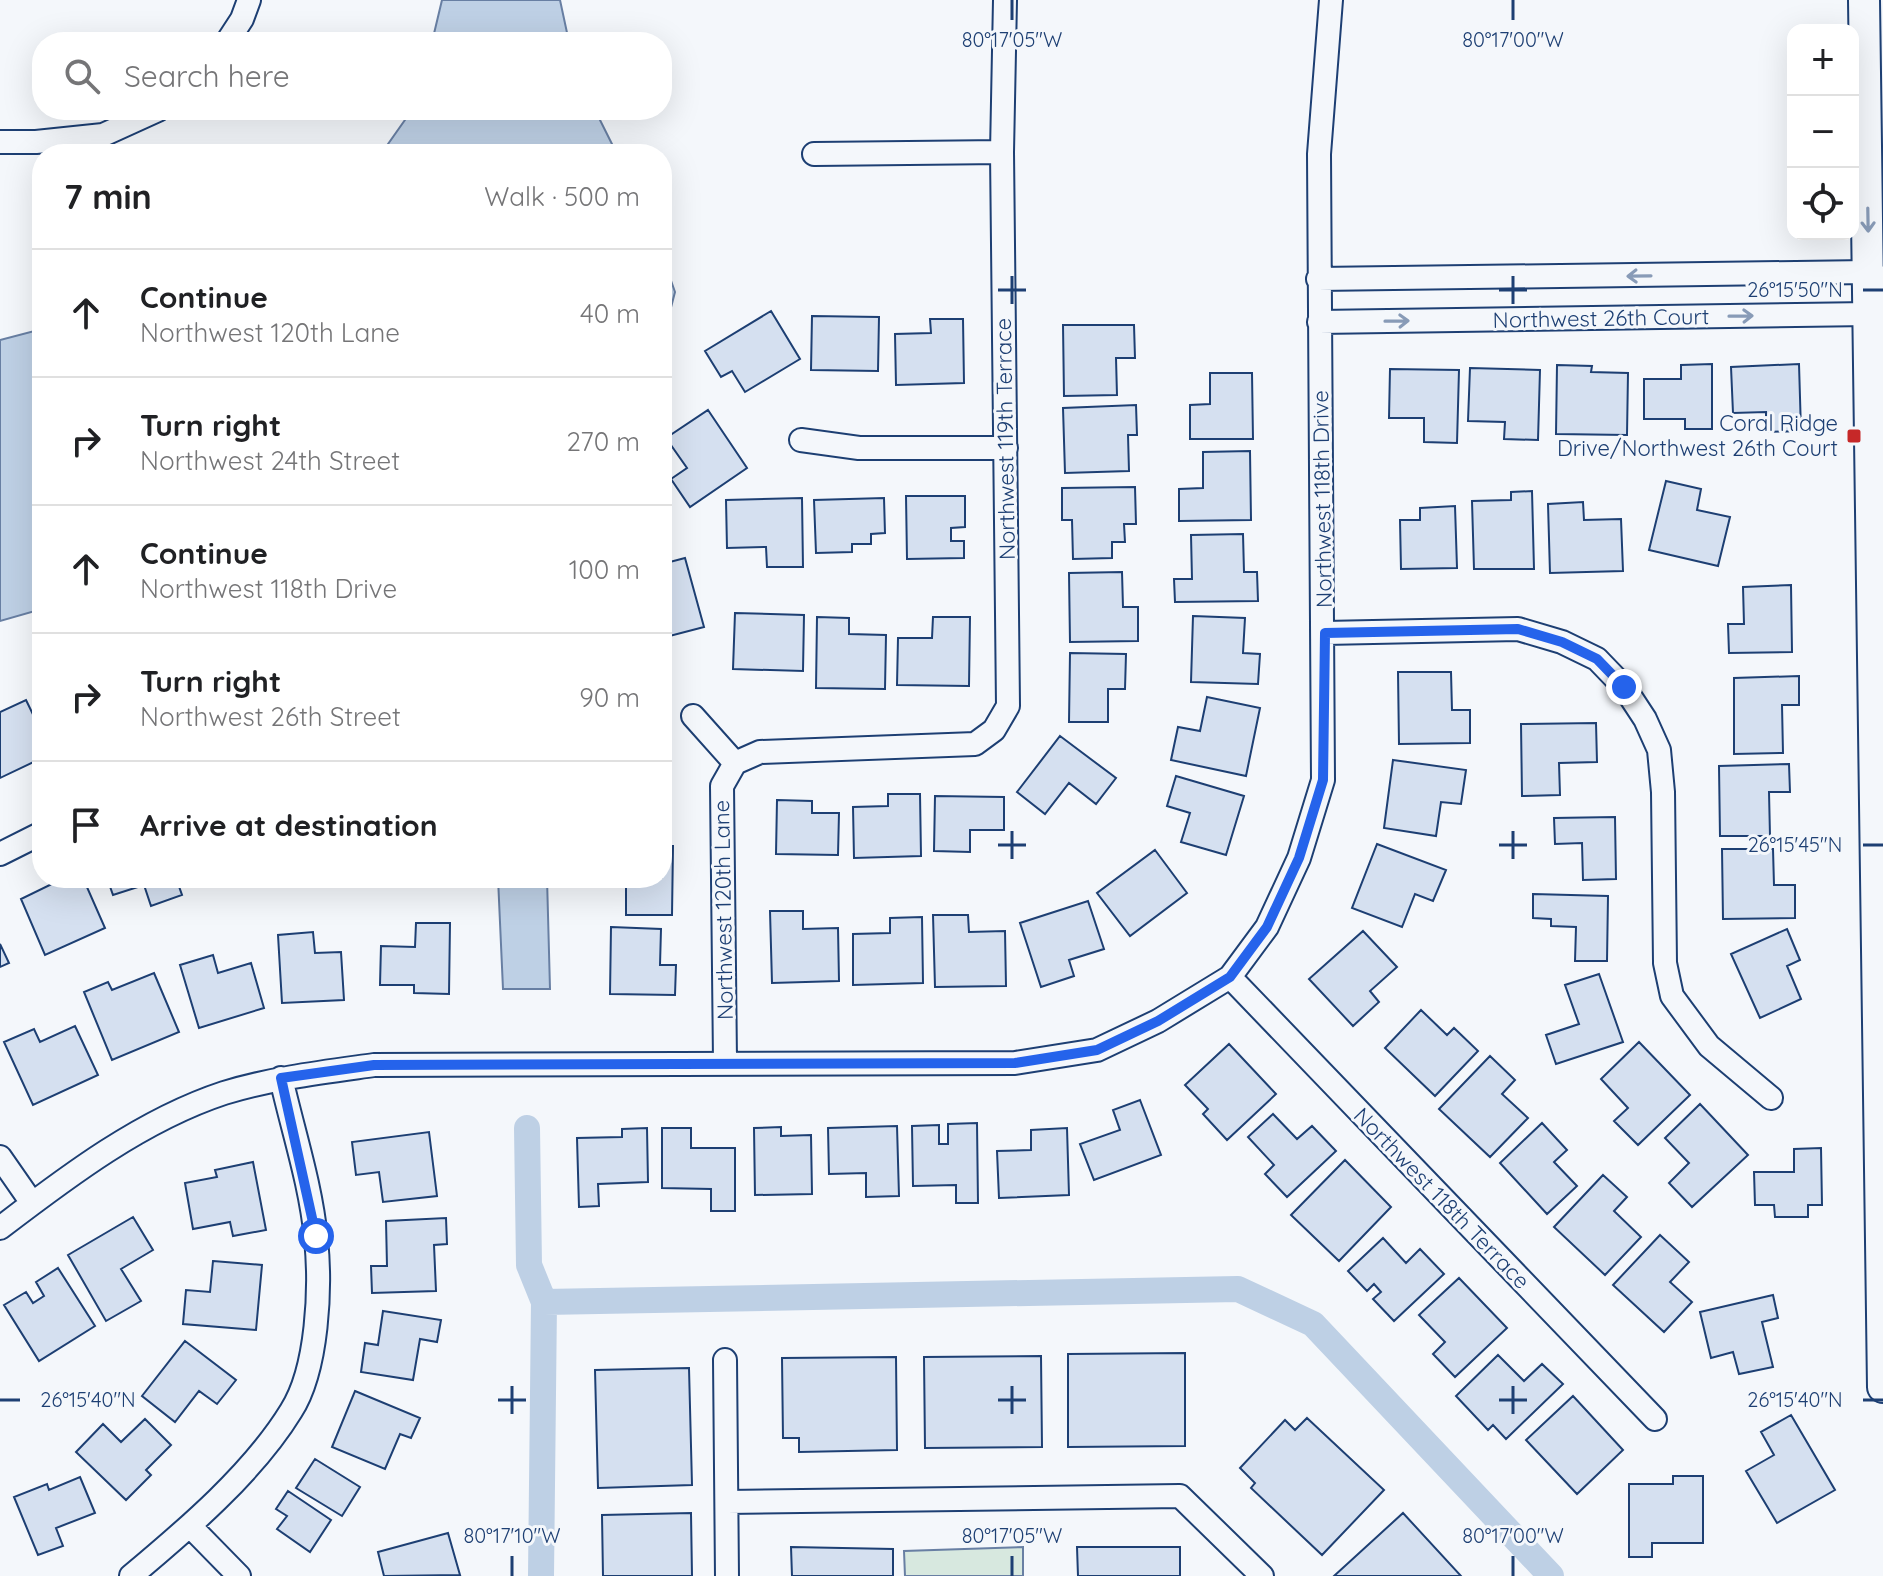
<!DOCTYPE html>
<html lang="en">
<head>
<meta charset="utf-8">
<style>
  :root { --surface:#fff; --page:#f2f2f2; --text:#202124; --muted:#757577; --line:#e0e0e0 }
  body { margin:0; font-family:Quicksand,sans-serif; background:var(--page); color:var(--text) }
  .controls { position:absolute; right:24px; top:24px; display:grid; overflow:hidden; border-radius:16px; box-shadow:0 8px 32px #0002 }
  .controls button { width:72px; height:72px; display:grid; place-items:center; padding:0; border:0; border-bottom:2px solid var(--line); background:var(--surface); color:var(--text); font:40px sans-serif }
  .stop { position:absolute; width:24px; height:24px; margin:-18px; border:6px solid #2563eb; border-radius:50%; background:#fff }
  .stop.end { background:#2563eb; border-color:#fff; box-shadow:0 2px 8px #0008 }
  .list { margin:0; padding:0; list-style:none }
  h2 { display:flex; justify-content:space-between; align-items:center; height:104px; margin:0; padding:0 32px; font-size:34px }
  h2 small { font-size:26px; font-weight:400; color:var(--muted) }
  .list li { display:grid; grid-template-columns:52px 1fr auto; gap:24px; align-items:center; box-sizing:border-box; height:128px; padding:0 32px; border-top:2px solid var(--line) }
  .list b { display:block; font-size:30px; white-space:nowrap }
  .list p { margin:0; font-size:26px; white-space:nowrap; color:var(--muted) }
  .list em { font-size:26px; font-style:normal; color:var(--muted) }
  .icon { flex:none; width:44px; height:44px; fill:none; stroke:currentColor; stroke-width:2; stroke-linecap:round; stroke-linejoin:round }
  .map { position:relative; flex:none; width:1883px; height:1576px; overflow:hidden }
  .search { position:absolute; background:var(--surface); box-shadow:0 8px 32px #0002; left:32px; top:32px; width:640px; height:88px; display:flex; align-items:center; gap:20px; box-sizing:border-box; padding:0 28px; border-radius:32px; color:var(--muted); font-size:30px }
  .panel { position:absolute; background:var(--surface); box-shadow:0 8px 32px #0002; left:32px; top:144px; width:640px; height:744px; border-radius:32px }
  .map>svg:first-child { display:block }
</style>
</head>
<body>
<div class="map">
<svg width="1883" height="1576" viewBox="0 0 1883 1576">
  <rect width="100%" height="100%" fill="#f4f7fb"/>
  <!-- green -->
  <path fill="#d7e8df" stroke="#687fa3" stroke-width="2" d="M1023,1547V1576H905L904,1551Z"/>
  <!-- water -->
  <path fill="#bed0e5" stroke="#687fa3" stroke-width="2" d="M442,0H560L569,42H432Z
    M412,110H595L617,154H381Z
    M662,255L675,292L662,342Z
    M42,329V609L0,621V340Z
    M498,878H547L550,989H503Z"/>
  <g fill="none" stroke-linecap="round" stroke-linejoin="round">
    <!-- canal -->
    <path stroke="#bed0e5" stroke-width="26" d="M527,1128L529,1265L544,1302
      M541,1576L544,1302L1238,1289L1313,1324L1551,1576"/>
  </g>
  <!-- building -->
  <path fill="#d5e0f0" stroke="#1d3f73" stroke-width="2" d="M771,311L800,359L745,392L732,371L721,377L705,351Z
    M812,316L879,317L878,371L811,370Z
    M930,319H963L964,383L896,385L895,334L931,333Z
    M1063,325H1134L1135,358H1116L1117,395L1064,396Z
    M1712,364V429H1685V419H1644V379H1681V365Z
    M1799,364L1801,431L1766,432V412L1733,413L1731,367Z
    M1557,365L1592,366L1591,372L1628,373L1627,435L1556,434Z
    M1470,368L1540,370L1538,440L1504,439L1505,422L1468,421Z
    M1390,369L1459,370L1457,443L1424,442V418H1389Z
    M1210,373H1252L1253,439H1190V405L1210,404Z
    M1136,405L1137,435H1128L1129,471L1065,473L1063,408Z
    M708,410L747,468L690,507L671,479L687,468L666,438Z
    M1250,451L1251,520L1179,521V489L1203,488V452Z
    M1666,481L1701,489L1697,510L1730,517L1718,566L1649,550Z
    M1135,487L1136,524H1124L1125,542H1112V558L1073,559L1072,520H1062V488Z
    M1532,491L1534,569H1474L1472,501L1511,500V492Z
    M906,496H965V527L951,528V541H964V558L907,559Z
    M802,498L803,567H767L766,547L727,548L726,500Z
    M884,498L885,533L871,534V544H852V552L816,553L814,500Z
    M1583,502L1584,520L1621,519L1623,571L1550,573L1548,504Z
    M1455,506L1457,568L1401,569L1400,520H1420V508Z
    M1243,534L1244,572H1257L1258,601L1175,602L1174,579H1192L1191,535Z
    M685,558L704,627L662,638V564Z
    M1122,572L1123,607H1138V641L1070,642L1069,573Z
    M1791,585L1792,652L1729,653L1728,624H1744L1743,587Z
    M735,613L804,615L803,671L733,669Z
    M1193,616L1245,618L1243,653L1260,654L1258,684L1191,682Z
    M817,617L849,618V634L886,635L885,689L816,688Z
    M933,617H970L969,686L897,685L898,638H932Z
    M1070,653L1126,654L1125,689H1108V722H1069Z
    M1398,672H1451L1452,710H1470V743L1399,744Z
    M1799,676V705H1782L1783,753L1734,754V678Z
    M1207,697L1260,708L1246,776L1171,760L1178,727L1200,731Z
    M26,700L42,733V758L0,778V712Z
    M1596,723L1597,762L1559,763L1560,795L1522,796L1521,724Z
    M1060,736L1116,778L1096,804L1069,783L1045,814L1017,792Z
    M1393,760L1466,770L1461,804L1441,802L1436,836L1384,828Z
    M1789,764L1790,792H1769L1770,836H1720L1719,766Z
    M1176,776L1244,796L1226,855L1181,842L1190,813L1167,806Z
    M888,794H920L921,856L854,858L853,807L888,806Z
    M935,796L1004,797V830H970V852L934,851Z
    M777,800L812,801V813H839L838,855L776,854Z
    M1615,817L1616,879L1583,880L1582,843L1555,844L1554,818Z
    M1377,844L1446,870L1433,901L1415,894L1402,927L1352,908Z
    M662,846H673L672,915H626V881L602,878H662Z
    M1722,849H1773L1774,885H1795V918L1723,919Z
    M1155,850L1187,893L1130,936L1097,893Z
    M64,878H83L105,928L45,955L21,899Z
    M107,878H176L182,895L151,906L144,885L113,895Z
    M1533,894L1608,896L1607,961H1575L1576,927L1551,926V919L1533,918Z
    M1088,901L1104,949L1069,960L1074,976L1041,987L1020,923Z
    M770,911H803V929L838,928L839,981L772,983Z
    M933,915H968L969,932L1005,931L1006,986L935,987Z
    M922,917L923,983L853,985V934L890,933V918Z
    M416,923H450L449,994L414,993V985H380L381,946L415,947Z
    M611,927L661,929L660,965H676L675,995L610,994Z
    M1787,929L1800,960L1787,966L1801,999L1760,1018L1731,954Z
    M1363,931L1397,967L1370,991L1379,1002L1353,1026L1309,979Z
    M313,932L315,953L341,952L344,1000L282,1003L278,935Z
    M0,944L9,963L0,967Z
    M213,955L218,973L251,963L264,1008L199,1028L180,965Z
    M154,973L179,1032L112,1060L84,992L108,982L112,990Z
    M1599,974L1623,1042L1556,1064L1546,1035L1579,1024L1565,985Z
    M1421,1010L1447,1035L1454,1028L1478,1051L1435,1096L1385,1048Z
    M75,1026L98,1075L33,1105L4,1042L34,1029L40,1042Z
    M1639,1042L1690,1095L1638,1145L1614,1121L1628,1108L1601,1079Z
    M1229,1044L1276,1094L1227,1140L1203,1114L1208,1109L1185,1085Z
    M1490,1056L1515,1080L1502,1094L1528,1118L1490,1157L1439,1109Z
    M1140,1100L1161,1155L1094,1180L1080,1144L1120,1130L1113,1110Z
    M1700,1104L1748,1155L1692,1207L1669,1183L1689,1163L1665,1138Z
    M1273,1114L1297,1139L1312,1126L1336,1151L1287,1197L1265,1174L1274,1165L1248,1137Z
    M977,1123L978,1203H956V1185L913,1186L912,1126L939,1125V1144H948V1124Z
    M1542,1123L1567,1150L1554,1162L1577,1186L1547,1214L1500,1163Z
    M897,1126L899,1196L866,1197V1173L829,1174L828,1128Z
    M781,1127V1136L811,1135L812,1194L755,1195L754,1128Z
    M647,1128L648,1182L598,1184L599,1206L579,1207L577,1138L622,1137V1129Z
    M662,1128H691V1148H735V1211H711V1189L662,1188Z
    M1067,1128L1069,1195L999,1198L997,1151L1031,1150V1130Z
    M429,1132L437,1196L383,1202L379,1172L356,1175L352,1142Z
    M1821,1148L1822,1205H1808V1217H1775L1774,1205H1755L1754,1172H1794V1149Z
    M1345,1160L1391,1207L1339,1261L1291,1215Z
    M253,1162L266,1230L233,1236L230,1222L193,1229L185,1183L217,1177L215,1170Z
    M1603,1175L1627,1197L1614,1211L1641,1237L1605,1275L1554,1227Z
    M133,1217L153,1250L121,1269L141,1301L106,1321L68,1255Z
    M446,1218L447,1244L434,1245L436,1291L372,1293L371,1266H387L386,1221Z
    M1660,1235L1689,1262L1670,1282L1692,1302L1664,1332L1613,1285Z
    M1383,1238L1406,1263L1420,1249L1444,1274L1394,1321L1373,1299L1381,1292L1374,1284L1367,1291L1348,1271Z
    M213,1261L262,1265L256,1330L183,1324L186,1290L210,1292Z
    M58,1268L95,1326L39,1361L4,1305L26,1292L33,1303L44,1296L36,1282Z
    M1459,1278L1507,1328L1455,1377L1433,1354L1445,1342L1419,1315Z
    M1773,1295L1778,1318L1762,1322L1773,1367L1739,1374L1733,1352L1711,1358L1700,1312Z
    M383,1311L441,1320L437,1342L420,1339L413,1380L361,1372L365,1343L378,1345Z
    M185,1341L236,1380L217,1404L199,1391L175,1422L142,1396Z
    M1185,1353V1446L1068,1447V1354Z
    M1498,1355L1524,1381L1542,1364L1563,1384L1506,1439L1493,1425L1488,1430L1456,1396Z
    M1041,1356L1042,1447L925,1448L924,1357Z
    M896,1357L897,1450L799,1452V1438H783L782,1358Z
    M689,1368L692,1485L598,1488L595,1370Z
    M355,1391L420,1418L411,1438L400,1434L385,1469L332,1447Z
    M1573,1396L1623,1450L1577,1494L1526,1440Z
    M1791,1415L1835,1490L1777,1523L1746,1471L1774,1455L1761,1432Z
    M1307,1418L1384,1490L1322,1555L1251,1488L1255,1483L1240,1468L1285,1420L1295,1430Z
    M145,1419L171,1445L146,1470L151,1475L126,1500L76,1452L103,1424L121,1442Z
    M315,1459L360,1487L342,1516L296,1488Z
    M1673,1476H1703V1543H1652V1557H1629V1484H1673Z
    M80,1477L95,1513L56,1528L63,1546L38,1555L14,1497L47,1484L49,1490Z
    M288,1491L331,1520L310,1552L277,1529L287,1516L276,1509Z
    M691,1513L692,1576H603L602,1515Z
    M1403,1513L1461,1576H1334Z
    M448,1533L460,1575L384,1576L378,1552Z
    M791,1547L893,1549V1576H792Z
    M1077,1547H1180V1576H1078Z"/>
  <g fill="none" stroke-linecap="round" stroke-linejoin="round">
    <!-- minor casing -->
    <g stroke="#1d3f73" stroke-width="26">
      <path id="minor" d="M227,42L242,19L249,0
        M0,142H36L103,135L158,110
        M814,154L1002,152
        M1318,279L1868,272L1883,279
        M1319,322L1869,314L1882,309
        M801,440L859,448H1006
        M1325,633L1518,629L1562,642L1597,659L1624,687L1645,719L1659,750L1663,792L1665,963L1672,996L1709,1046L1771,1098
        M693,716L735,763
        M735,763L760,752L975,744L994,730L1008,706L1002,152L1005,0
        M0,854L42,833
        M1230,977L1655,1419
        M725,1061L722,786L735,763
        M0,1157L32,1203
        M0,1228C68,1176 142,1120 224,1093C273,1078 324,1072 374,1065L1015,1063L1097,1050L1158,1021L1230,977L1267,927L1299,858L1323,780L1319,154L1331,0
        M725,1360L727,1576
        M727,1502L1180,1496L1262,1576
        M190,1526L239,1576
        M131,1576C186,1530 253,1473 291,1411C318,1369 321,1287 316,1239C311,1185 293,1131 281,1078"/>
    </g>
    <!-- secondary casing -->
    <g stroke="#1d3f73" stroke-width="34">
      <path id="secondary" d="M1864,0L1883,1387"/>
    </g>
    <!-- minor -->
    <use href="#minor" stroke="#f4f7fb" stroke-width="22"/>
    <!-- secondary -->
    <use href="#secondary" stroke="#f4f7fb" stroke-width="30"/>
  </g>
  <!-- one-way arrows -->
  <defs><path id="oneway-shaft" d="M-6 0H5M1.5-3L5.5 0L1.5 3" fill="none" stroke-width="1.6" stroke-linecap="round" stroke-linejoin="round" transform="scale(2)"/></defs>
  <g stroke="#889bb7">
    <use href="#oneway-shaft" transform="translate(1868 220) rotate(89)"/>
    <use href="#oneway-shaft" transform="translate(1639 276) rotate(179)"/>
    <use href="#oneway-shaft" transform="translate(1741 316) rotate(-1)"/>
    <use href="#oneway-shaft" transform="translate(1397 321) rotate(-1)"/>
  </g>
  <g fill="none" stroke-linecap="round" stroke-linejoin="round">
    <!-- route -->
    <path stroke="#2563eb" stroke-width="10" d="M316,1236L281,1078L374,1065L1015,1063L1097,1050L1158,1021L1230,977L1267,927L1299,858L1323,780L1325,633L1518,629L1562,642L1597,659L1624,687"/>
  </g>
  <!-- ticks -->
  <path fill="none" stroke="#1d3f73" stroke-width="3" d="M1012,0V20M1513,0V20M1012,276V304M1513,276V304M998,290H1026M1499,290H1527M1863,290H1883M1012,831V859M1513,831V859M998,845H1026M1499,845H1527M1863,845H1883M512,1386V1414M1012,1386V1414M1513,1386V1414M0,1400H20M498,1400H526M998,1400H1026M1499,1400H1527M1863,1400H1883M512,1556V1576M1012,1556V1576M1513,1556V1576"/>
  <!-- markers -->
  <rect fill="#c62828" stroke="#f4f7fb" stroke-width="3" x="1846" y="428" width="16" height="16" rx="4"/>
  <g text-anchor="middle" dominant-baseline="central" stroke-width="6" stroke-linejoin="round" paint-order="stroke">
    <!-- street labels -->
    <g font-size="22" fill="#1d3f73" stroke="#f4f7fb">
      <text transform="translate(1601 318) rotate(-1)">Northwest 26th Court</text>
      <text transform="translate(1005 439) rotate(-91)">Northwest 119th Terrace</text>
      <text transform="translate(1322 499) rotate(-91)">Northwest 118th Drive</text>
      <text transform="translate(723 910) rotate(-91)">Northwest 120th Lane</text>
      <text transform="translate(1442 1198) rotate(46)">Northwest 118th Terrace</text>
    </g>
    <!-- poi labels -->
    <g font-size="22" fill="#1d3f73" stroke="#f4f7fb" text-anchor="end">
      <text x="1838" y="423">Coral Ridge<tspan x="1838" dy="25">Drive/Northwest 26th Court</tspan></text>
    </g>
  </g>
  <g font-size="20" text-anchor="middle" fill="#1d3f73" stroke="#f4f7fb" stroke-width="6" stroke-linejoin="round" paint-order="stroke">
    <text x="1012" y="47">80°17'05"W</text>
    <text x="1513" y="47">80°17'00"W</text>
    <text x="1795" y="297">26°15'50"N</text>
    <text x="1795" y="852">26°15'45"N</text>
    <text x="88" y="1407">26°15'40"N</text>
    <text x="1795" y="1407">26°15'40"N</text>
    <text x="512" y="1543">80°17'10"W</text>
    <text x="1012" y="1543">80°17'05"W</text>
    <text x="1513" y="1543">80°17'00"W</text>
  </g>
</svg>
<div class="controls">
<button>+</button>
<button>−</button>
<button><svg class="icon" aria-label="locate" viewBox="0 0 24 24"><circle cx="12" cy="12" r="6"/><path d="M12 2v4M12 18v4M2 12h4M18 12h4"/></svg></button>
</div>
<div class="stop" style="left:316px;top:1236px"></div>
<div class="stop end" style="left:1624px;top:687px"></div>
<div class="search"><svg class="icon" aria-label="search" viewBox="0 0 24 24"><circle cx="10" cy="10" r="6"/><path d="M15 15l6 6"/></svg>Search here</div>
<section class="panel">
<h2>7 min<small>Walk · 500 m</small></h2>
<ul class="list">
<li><svg class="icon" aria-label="ahead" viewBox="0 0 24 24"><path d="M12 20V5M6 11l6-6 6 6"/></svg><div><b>Continue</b><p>Northwest 120th Lane</p></div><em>40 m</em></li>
<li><svg class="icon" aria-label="right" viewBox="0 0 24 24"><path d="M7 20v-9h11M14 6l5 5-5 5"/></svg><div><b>Turn right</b><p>Northwest 24th Street</p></div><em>270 m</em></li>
<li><svg class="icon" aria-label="ahead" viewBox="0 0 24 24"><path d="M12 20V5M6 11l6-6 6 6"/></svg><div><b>Continue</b><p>Northwest 118th Drive</p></div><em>100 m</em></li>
<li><svg class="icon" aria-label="right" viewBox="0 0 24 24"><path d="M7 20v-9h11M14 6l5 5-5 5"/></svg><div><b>Turn right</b><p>Northwest 26th Street</p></div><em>90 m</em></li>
<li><svg class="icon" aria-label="arrive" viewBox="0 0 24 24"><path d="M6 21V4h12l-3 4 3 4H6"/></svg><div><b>Arrive at destination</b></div></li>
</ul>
</section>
</div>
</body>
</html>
